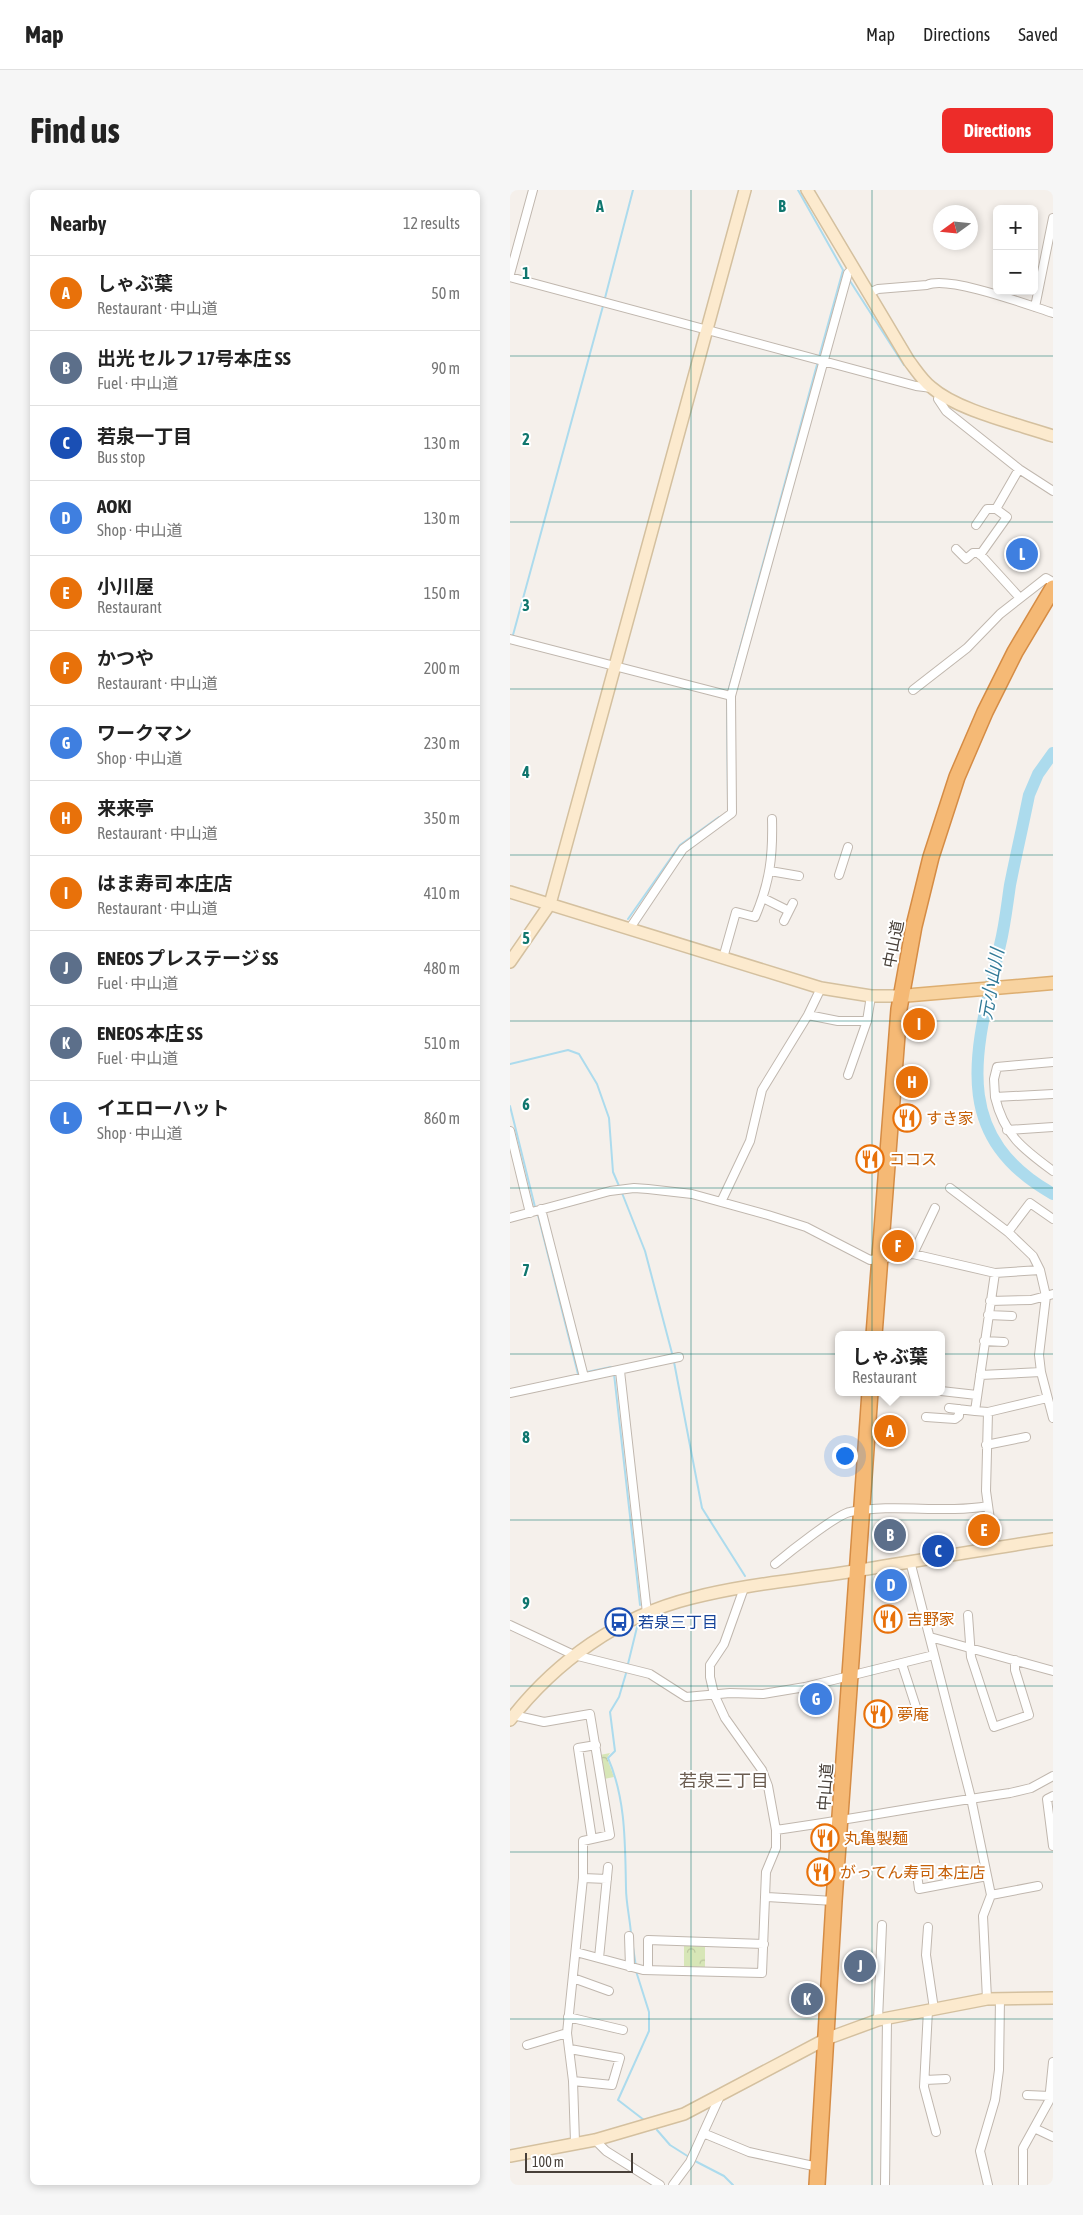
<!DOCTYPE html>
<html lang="en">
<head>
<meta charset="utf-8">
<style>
  :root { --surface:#fff; --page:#f6f6f6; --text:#222; --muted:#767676; --line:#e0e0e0; --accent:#ed2c29 }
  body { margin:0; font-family:"Asap Condensed","Noto Sans JP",sans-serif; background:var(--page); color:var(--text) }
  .controls { position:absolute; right:15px; top:15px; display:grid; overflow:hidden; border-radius:8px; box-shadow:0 2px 8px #0003 }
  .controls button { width:45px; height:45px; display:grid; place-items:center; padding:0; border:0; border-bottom:1px solid var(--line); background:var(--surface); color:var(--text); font:25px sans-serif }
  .compass { position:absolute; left:423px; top:15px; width:45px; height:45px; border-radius:50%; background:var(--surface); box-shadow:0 2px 8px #0003; rotate:255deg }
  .scale { position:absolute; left:15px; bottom:12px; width:108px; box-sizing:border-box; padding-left:5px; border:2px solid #484039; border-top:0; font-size:14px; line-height:18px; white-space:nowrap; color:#484039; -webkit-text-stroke:4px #fff; paint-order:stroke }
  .you { position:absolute; left:334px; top:1265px; width:18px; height:18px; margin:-12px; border:4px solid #fff; border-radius:50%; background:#1a73e8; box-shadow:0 0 0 8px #1a73e833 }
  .badge { display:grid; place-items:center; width:32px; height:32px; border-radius:50%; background:var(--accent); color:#fff; font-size:16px; font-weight:700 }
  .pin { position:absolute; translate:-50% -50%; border:2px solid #fff; box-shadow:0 1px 5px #0006 }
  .popup { position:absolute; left:325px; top:1141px; width:110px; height:65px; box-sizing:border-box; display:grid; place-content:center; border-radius:8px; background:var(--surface); filter:drop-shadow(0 1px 4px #0005); font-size:16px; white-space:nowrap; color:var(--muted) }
  .popup b { font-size:19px; color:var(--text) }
  .popup::after { content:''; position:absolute; left:50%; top:100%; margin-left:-10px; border:10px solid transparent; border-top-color:var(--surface) }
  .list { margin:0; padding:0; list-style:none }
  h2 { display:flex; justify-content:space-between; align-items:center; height:65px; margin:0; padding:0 20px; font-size:21px }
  h2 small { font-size:16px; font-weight:400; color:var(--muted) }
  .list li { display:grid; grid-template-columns:32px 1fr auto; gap:15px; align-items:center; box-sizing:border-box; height:75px; padding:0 20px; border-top:1px solid var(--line) }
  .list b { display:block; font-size:19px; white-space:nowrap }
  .list p { margin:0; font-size:16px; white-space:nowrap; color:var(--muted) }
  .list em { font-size:16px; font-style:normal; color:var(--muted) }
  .map { position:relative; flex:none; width:543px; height:1995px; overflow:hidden; border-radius:8px }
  header { display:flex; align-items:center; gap:30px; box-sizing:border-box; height:70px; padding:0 25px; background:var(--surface); border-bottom:1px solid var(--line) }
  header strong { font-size:24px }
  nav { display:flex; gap:28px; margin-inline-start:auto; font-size:18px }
  .intro { display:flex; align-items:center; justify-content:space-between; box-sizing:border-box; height:120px; padding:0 30px }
  h1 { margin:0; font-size:35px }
  .button { padding:12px 22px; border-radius:8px; background:var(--accent); color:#fff; font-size:18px; font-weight:700 }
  main { display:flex; gap:30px; padding:0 30px }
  aside { flex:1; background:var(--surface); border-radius:8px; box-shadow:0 2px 8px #0003 }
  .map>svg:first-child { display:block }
</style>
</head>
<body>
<header>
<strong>Map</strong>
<nav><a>Map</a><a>Directions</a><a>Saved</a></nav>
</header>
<div class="intro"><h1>Find us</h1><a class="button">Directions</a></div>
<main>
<aside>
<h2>Nearby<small>12 results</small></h2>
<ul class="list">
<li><span class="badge" style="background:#e8710a">A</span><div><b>しゃぶ葉</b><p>Restaurant · 中山道</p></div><em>50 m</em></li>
<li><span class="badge" style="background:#5c6f8a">B</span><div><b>出光 セルフ 17号本庄 SS</b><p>Fuel · 中山道</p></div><em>90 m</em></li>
<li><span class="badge" style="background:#1a4fb4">C</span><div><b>若泉一丁目</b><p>Bus stop</p></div><em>130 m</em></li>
<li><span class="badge" style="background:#3f7fe0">D</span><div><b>AOKI</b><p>Shop · 中山道</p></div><em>130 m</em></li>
<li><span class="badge" style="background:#e8710a">E</span><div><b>小川屋</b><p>Restaurant</p></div><em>150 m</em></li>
<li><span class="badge" style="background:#e8710a">F</span><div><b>かつや</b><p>Restaurant · 中山道</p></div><em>200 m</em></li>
<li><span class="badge" style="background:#3f7fe0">G</span><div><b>ワークマン</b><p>Shop · 中山道</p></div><em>230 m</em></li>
<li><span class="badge" style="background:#e8710a">H</span><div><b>来来亭</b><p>Restaurant · 中山道</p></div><em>350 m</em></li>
<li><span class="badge" style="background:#e8710a">I</span><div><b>はま寿司 本庄店</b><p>Restaurant · 中山道</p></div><em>410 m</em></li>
<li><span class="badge" style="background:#5c6f8a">J</span><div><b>ENEOS プレステージ SS</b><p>Fuel · 中山道</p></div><em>480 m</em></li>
<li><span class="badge" style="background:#5c6f8a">K</span><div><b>ENEOS 本庄 SS</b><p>Fuel · 中山道</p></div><em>510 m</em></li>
<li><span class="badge" style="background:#3f7fe0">L</span><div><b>イエローハット</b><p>Shop · 中山道</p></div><em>860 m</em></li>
</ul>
</aside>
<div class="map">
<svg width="543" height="1995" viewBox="0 0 543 1995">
  <defs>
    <pattern id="park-crowns" width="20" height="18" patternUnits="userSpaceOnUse" patternTransform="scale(1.25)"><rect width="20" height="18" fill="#d7e6b7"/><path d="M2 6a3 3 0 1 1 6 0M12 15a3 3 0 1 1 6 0" fill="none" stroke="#bac69e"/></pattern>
  </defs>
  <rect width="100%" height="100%" fill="#f5f0eb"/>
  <!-- park -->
  <path fill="url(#park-crowns)" d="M100,1563L97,1568L104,1587L94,1589L90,1565Z
    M174,1754H195V1779H174Z"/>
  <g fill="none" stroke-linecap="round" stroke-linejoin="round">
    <!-- stream -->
    <path stroke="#acdbed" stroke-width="2" d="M288,0L333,80L309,167
      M340,91L394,175
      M95,108L123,0
      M3,445L93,116
      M218,502L308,171
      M217,507L218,612
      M118,729L170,655L209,627
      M0,874L58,860L69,864L87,894L99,928L103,982L109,996
      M0,916L25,1017
      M112,1003L135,1061L163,1167
      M28,1025L68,1184
      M164,1172L192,1318L235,1386
      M77,1182L101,1177
      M104,1184L130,1415
      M118,1474L128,1433
      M117,1480L109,1507L100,1522L105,1561L98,1568C116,1609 115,1654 116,1698C116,1713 120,1729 121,1744
      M123,1757L126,1777
      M126,1781L139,1822V1841L108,1910L134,1930
      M147,1940L160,1955L179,1967
      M185,1971L214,1986L223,1995"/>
    <!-- river -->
    <path stroke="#acdbed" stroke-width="12" d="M543,563L528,584L519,605C513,635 506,665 500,695C497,715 495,735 490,755C468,854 435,943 543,1004"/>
    <!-- street casing -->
    <g stroke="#c0b7ae" stroke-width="10">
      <path id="street" d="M0,84L23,0
        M0,87L406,196L422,198
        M359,103L368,99L417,95C438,85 518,115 543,123
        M525,117L543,28
        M430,203L428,209L436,221L509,279L543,301
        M466,335L477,319H486
        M446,359L456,369L463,363H469L510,408
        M470,365L497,327L486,319L509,279
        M0,449L221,506
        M403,500L457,458L490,424L536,388L543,392
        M260,681L289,686
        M329,685L338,657
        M253,708L279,721
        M274,731L283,713
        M120,738L173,659L222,623L221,506L338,83L344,78
        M213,768L226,722L245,727C260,692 263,666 262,629
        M298,825L328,831H357
        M338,885L357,831L361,806
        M543,904L485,907C494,945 513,959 543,981
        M485,907L484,889L487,877L543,872
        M497,940L543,937
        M0,941L20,1023
        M440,998L498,1042
        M211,1012L240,951L252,900L298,825L311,798
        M31,1019L74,1187
        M0,1028L100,1001L124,998L138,999L182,1004L258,1025L296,1037L360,1070L403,1064L485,1083L530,1080L536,1106L543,1104
        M403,1064L425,1018
        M530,1080L523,1066L498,1042L520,1013L543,1029
        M480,1111L521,1110L536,1106L529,1165L531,1182
        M478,1125L502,1126
        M474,1151L494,1152
        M110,1181L137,1423
        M470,1185L531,1182L543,1228
        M431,1201L467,1205
        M0,1203L169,1167
        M439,1218L465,1221
        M478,1222L537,1208
        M416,1227L445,1229L449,1226V1219
        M476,1255L516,1247
        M484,1358L476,1301L478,1222L465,1221L485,1083
        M400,1371L461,1608L481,1705L473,1726L477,1809
        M265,1374C277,1364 327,1324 340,1322C386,1313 432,1324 478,1316
        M458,1425L461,1467L484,1537L519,1525L505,1480V1470
        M0,1435L64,1465L140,1484L176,1507L220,1503L253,1504L295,1497L424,1465
        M420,1447L543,1481
        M392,1474L406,1517
        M3,1525L34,1532L80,1524L100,1645L73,1651V1688L57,1843L63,1891L65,1952
        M543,1606L537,1609L543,1656
        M266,1640C344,1629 422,1614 500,1603L521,1598L543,1586
        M82,1649L68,1558L86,1555
        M407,1684L409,1699L477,1686
        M73,1688L97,1689
        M481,1705L528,1696
        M257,1707L324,1711
        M418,1737L416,1765L424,1819
        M119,1746L120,1777
        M66,1762L133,1780L252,1783L256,1682L266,1658V1640L258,1596L252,1580L215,1528L204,1504L200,1487V1475L214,1454L234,1398
        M89,1768L98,1677
        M138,1780V1750L254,1754
        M63,1788L99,1801
        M418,1820L414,1897L426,1942
        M58,1827L113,1840
        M368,1830L372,1735
        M17,1855L57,1843
        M60,1859L110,1868L102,1895L63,1891
        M415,1890L436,1889
        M517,1905L540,1906
        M524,1938L543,1947
        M193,1943L239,1962L308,1977
        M85,1950L96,1961L150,1995
        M163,1995L180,1972L210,1906
        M375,1995L377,1828
        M478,1995L470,1961L485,1910L489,1880L490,1808
        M513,1995V1958L539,1911L543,1872"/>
    </g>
    <!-- secondary casing -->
    <g stroke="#d4c09f" stroke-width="14">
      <path id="secondary" d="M297,0L399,171C406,180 412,190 421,197C448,221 508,234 543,246
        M0,702L311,798L361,806H391
        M0,772L40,714L235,0
        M0,1530C46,1471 109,1426 182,1408C232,1395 286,1390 338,1382C406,1371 475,1359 543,1349
        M0,1966L85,1950L174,1924L316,1849L368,1830L477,1809L543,1808"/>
    </g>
    <!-- primary casing -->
    <g stroke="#ddae70" stroke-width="15">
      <path id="primary" d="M391,806L543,793"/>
    </g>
    <!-- highway casing -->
    <g stroke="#d58c45" stroke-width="18">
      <path id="highway" d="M364,1145L389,819L404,736L421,667L447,587L475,522L505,462L543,398
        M307,1995L324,1711L360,1202"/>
    </g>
    <!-- street -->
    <use href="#street" stroke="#fff" stroke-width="8"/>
    <!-- secondary -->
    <use href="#secondary" stroke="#fceace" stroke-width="11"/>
    <!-- primary -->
    <use href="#primary" stroke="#f8d3a0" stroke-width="12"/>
    <!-- highway -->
    <use href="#highway" stroke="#f5b975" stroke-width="15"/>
  </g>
  <!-- grid -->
  <path fill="none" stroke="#0f766e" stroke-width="1" stroke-opacity="0.55" d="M181,0V1995M362,0V1995M0,166H543M0,332H543M0,499H543M0,665H543M0,831H543M0,998H543M0,1164H543M0,1330H543M0,1496H543M0,1662H543M0,1829H543"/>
  <!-- icons -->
  <defs>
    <g id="restaurant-ring" transform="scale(1.4375)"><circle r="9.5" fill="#fff" stroke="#e8710a" stroke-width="1.5"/><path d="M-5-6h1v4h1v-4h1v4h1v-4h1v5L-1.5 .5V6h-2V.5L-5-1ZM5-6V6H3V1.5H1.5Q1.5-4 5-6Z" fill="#e8710a"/></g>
    <g id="bus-ring" transform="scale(1.4375)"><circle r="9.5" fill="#fff" stroke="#1a4fb4" stroke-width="1.5"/><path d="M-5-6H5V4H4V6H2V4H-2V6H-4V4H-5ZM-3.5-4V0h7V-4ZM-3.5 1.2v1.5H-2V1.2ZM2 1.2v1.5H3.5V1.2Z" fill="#1a4fb4"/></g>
  </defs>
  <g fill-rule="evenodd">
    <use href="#restaurant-ring" x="397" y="928"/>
    <use href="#restaurant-ring" x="360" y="969"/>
    <use href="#restaurant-ring" x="378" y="1429"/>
    <use href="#bus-ring" x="109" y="1432"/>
    <use href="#restaurant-ring" x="368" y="1524"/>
    <use href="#restaurant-ring" x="315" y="1648"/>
    <use href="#restaurant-ring" x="311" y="1682"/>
  </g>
  <g text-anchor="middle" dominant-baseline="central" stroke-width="4" stroke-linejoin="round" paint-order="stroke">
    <!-- street labels -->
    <g font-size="16" fill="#484039" stroke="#fff">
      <text transform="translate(383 754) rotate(-79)">中山道</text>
      <text transform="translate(315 1597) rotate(-86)">中山道</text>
    </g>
    <!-- food labels -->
    <g font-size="16" fill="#c56008" stroke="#fff" text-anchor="start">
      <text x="416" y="928">すき家</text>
      <text x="379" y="969">ココス</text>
      <text x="397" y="1429">吉野家</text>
      <text x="387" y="1524">夢庵</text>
      <text x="334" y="1648">丸亀製麺</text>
      <text x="330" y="1682">がってん寿司 本庄店</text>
    </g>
    <!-- transit labels -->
    <g font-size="16" fill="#164399" stroke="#fff" text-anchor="start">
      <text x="128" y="1432">若泉三丁目</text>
    </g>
    <!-- water labels -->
    <g font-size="18" font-style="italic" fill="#317a97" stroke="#fff">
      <text transform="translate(481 794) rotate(-80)">元小山川</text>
    </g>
    <!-- neighbourhood labels -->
    <g font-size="18" fill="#6b5d51" stroke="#fff">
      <text x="214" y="1590">若泉三丁目</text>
    </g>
  </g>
  <g font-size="16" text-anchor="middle" font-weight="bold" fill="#0f766e" stroke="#fff" stroke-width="4" stroke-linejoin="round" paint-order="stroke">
    <text x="90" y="22">A</text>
    <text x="272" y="22">B</text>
    <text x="16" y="89">1</text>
    <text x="16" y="255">2</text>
    <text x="16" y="421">3</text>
    <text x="16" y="588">4</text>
    <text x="16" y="754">5</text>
    <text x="16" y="920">6</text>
    <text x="16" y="1086">7</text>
    <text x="16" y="1253">8</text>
    <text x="16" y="1419">9</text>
  </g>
</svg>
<div class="controls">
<button>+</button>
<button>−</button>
</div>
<svg class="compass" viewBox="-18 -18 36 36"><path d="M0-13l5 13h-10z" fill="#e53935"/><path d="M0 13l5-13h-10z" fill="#767676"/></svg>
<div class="scale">100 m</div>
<div class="you"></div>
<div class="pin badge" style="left:380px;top:1241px;background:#e8710a">A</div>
<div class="popup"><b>しゃぶ葉</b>Restaurant</div>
<div class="pin badge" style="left:380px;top:1345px;background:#5c6f8a">B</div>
<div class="pin badge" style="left:428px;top:1361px;background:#1a4fb4">C</div>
<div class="pin badge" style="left:381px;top:1395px;background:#3f7fe0">D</div>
<div class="pin badge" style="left:474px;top:1340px;background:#e8710a">E</div>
<div class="pin badge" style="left:388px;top:1056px;background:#e8710a">F</div>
<div class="pin badge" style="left:306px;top:1509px;background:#3f7fe0">G</div>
<div class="pin badge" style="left:402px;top:892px;background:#e8710a">H</div>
<div class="pin badge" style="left:409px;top:834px;background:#e8710a">I</div>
<div class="pin badge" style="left:350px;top:1776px;background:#5c6f8a">J</div>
<div class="pin badge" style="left:297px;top:1809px;background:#5c6f8a">K</div>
<div class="pin badge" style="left:512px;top:364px;background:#3f7fe0">L</div>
</div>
</main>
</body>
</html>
